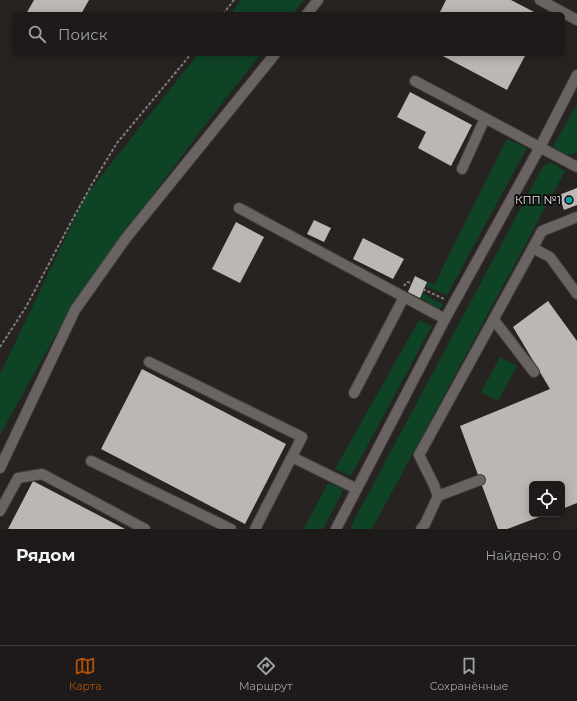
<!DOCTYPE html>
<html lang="ru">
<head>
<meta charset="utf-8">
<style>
  :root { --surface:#1d1a19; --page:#2a2726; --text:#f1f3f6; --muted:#a0a1a2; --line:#3b3838; --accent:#b45309 }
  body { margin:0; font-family:Montserrat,sans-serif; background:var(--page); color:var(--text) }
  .controls { position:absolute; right:12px; bottom:12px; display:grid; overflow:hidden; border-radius:6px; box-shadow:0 2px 10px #0003 }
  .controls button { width:36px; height:36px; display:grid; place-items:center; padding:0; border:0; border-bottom:1px solid var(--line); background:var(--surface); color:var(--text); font:20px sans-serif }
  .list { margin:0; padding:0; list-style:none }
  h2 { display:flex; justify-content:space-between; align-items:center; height:52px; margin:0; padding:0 16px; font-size:17px }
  h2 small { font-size:13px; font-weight:400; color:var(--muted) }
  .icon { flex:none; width:22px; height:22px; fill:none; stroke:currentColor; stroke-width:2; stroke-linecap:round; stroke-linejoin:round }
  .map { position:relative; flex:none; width:577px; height:529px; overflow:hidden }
  .search { position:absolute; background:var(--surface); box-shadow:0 2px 10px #0003; left:12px; right:12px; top:12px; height:44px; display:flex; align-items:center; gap:10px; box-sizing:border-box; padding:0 14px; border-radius:6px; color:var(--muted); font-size:15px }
  .sheet { height:116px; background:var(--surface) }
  nav { display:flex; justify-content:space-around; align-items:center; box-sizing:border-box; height:56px; border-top:1px solid var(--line); background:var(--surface); font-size:11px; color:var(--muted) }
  nav a { display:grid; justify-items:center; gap:2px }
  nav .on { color:var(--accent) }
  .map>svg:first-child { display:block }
</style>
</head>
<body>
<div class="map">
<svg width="577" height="529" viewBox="0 0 577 529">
  <rect width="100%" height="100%" fill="#272321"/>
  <!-- green -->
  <path fill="#0e4326" d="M241,0H304L293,14H230Z
    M198,54H261L205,125L77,297L0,435V374L86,195Z
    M577,104V153C567,156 561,154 553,146Z
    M507,139L527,148L447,295L425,286L427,282L435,285L444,265Z
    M551,162L565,171L372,529H352L351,526L543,166Z
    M422,293L443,304L439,311L427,305L428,302L420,298Z
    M419,320L432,326L351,476L335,469Z
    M500,357L517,366L498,401L481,392Z
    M328,483L344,489L323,529H304Z"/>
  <!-- building -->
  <path fill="#bbb8b3" d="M34,0H89L81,14H26Z
    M446,0H511L538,14H439Z
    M439,54H526L507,90Z
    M410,92L472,125L451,166L418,148L426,132L397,117Z
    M577,188V205L564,210L559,195Z
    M314,220L331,228L324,242L307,234Z
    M236,222L264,237L240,283L212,269Z
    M363,238L404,259L393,279L353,259Z
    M415,276L427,282L420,298L408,292Z
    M548,301L577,341V503L562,509V484H532V514H547L507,529H498L460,426L550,389L513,327Z
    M142,369L286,444L245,524L101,449Z
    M33,481L125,529H8Z"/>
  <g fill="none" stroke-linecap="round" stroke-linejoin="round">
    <!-- minor casing -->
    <g stroke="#433f3e" stroke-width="12">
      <path id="minor" d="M540,0L577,20
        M307,14L318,0
        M415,81L577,167
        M462,169L485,118
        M239,208L445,319
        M533,248L550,257L577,294
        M494,320L534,372
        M149,362L302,437L255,529
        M354,393L404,297
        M292,457L357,489
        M91,461L231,529
        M0,468L75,310L126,238L275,54
        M438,496L480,480
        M0,511L18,478L42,474L145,529
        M336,529L445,319L540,147L577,75
        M421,529L425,524L438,496L434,485L419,455L542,231L577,217"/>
    </g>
    <!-- path -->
    <path stroke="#817d7c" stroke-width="2" stroke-dasharray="3 2" stroke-linecap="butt" d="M223,14L234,0
      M404,286L407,282L412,283
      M423,289L444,299
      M0,347L26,307L70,224L92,184L117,143L191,54"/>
    <!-- minor -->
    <use href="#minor" stroke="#696462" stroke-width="10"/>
  </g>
  <!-- markers -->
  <circle fill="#0f9aa8" stroke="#0e0c0c" stroke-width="1.5" cx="569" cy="200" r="4"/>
  <g text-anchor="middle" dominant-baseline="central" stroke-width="4" stroke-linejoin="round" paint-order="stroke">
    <!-- poi labels -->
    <g font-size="11" fill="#e5e2e1" stroke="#0e0c0c" text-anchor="end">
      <text x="561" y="200">КПП №1</text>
    </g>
  </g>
</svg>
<div class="controls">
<button><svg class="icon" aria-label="locate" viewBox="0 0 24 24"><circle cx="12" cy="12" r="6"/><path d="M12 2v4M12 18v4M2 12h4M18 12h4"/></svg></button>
</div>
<div class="search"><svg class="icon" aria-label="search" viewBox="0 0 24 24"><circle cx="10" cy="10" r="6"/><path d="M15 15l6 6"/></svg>Поиск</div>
</div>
<section class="sheet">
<h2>Рядом<small>Найдено: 0</small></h2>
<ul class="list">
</ul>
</section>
<nav>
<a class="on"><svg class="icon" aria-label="map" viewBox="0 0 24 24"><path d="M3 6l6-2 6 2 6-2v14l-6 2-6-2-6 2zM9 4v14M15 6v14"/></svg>Карта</a>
<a><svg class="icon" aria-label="directions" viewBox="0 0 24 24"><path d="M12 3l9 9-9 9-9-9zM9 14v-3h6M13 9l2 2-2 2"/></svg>Маршрут</a>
<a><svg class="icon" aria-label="saved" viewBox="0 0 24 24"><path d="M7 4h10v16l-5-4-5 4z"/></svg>Сохранённые</a>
</nav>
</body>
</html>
